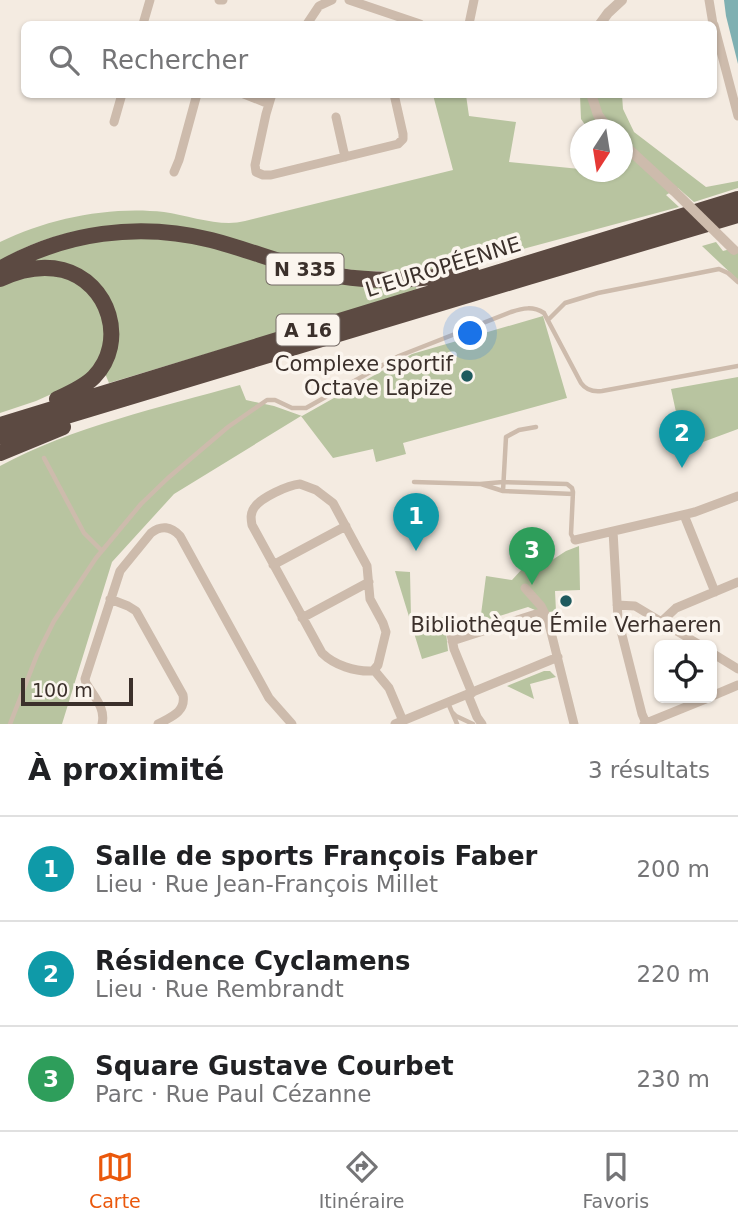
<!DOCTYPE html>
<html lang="fr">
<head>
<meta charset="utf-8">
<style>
  :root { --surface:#fff; --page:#f2f2f2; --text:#202124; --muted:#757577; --line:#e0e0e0; --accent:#ea580c }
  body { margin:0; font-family:"DejaVu Sans",sans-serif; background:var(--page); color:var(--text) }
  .controls { position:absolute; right:21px; bottom:21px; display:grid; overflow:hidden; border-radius:10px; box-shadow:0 2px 5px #0004 }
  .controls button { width:63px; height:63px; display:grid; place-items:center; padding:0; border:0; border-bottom:2px solid var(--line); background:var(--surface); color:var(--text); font:35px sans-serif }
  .compass { position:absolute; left:570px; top:119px; width:63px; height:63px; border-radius:50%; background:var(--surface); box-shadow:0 2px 5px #0004; rotate:192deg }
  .scale { position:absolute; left:21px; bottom:18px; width:112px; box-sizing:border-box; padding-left:7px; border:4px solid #3b302b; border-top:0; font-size:19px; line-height:24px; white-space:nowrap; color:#3b302b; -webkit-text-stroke:5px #fbf5ee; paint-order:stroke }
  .you { position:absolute; left:471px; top:334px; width:24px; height:24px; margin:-18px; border:5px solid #fff; border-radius:50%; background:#1a73e8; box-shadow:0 0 0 10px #1a73e833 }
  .badge { display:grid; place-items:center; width:46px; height:46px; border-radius:50%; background:var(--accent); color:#fff; font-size:23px; font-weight:700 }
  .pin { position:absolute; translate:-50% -58px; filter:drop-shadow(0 2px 4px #0008) }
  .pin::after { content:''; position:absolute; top:37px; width:24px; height:21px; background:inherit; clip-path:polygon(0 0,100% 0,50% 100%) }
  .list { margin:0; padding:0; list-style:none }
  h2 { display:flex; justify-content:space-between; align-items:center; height:91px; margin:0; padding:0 28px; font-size:30px }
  h2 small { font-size:23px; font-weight:400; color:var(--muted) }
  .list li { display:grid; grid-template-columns:46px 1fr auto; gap:21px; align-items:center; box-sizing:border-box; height:105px; padding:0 28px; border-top:2px solid var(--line) }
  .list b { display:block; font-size:26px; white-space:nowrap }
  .list p { margin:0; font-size:23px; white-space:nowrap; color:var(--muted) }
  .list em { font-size:23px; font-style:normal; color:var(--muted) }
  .icon { flex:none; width:38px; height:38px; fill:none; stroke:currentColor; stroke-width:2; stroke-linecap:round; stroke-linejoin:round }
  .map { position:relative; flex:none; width:738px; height:724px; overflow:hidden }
  .search { position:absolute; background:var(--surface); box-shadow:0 2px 5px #0004; left:21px; right:21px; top:21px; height:77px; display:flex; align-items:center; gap:18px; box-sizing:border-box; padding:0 24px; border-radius:10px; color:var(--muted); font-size:26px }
  .sheet { height:406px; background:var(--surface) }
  nav { display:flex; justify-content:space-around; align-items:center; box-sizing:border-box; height:98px; border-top:2px solid var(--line); background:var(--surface); font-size:19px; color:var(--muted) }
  nav a { display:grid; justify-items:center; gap:4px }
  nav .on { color:var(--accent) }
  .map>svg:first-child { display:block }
</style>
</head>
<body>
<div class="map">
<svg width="738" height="724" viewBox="0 0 738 724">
  <rect width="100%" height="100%" fill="#f4ebe1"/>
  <!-- green -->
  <path fill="#b8c4a0" d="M433,95H466L469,116L516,122L509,162L580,169V172L621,174L622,130L588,129L581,119L580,95H622L623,109L634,132L706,187L738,181V188L694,202L678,188L666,195L679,207L460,266L407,272L359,271L100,227C66,232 29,242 0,261V242C49,218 110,206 164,212C184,215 209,223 229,223C234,223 240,222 245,221L453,170Z
    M132,237L199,243L316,280L367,287H416L417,291L109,383L104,371L111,357L101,289L20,265L74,244Z
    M716,242L723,251L738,247V280L702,246Z
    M57,274L77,281L96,299L107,335L104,352L91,373L67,387L36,401L0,413V287L15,278Z
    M543,316L567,398L403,443L406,454L376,462L373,449L333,458L301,416L174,494L112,562L62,724H0V466C72,427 161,407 240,385L246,400L274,406L302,416L412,354Z
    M738,377V429L684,449L671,389Z
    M579,546L580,590L555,591L556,611L542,613L528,607L480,622L486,576L512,580L523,568L531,562L546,564L566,551Z
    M395,571L410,572L411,617H443L442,629L446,632L448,651L422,659Z
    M544,671H550L556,677L530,684L534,699L507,686Z"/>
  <!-- water -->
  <path fill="#7fb0b2" d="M724,0H738V64L726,16Z"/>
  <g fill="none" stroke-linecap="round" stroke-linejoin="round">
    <!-- service -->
    <path stroke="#cdbbac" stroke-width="4.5" d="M548,320L565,303L598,293L719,269L728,273L738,282
      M44,458L84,533L102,551
      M414,482L480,484L503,482L567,484L572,488L573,492L571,534L574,540
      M481,484L503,491L573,494
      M503,491L506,437L519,430L536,427
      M448,703L457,724
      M452,712L456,716L473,724
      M10,724L37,655L54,621L96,558L141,504L168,478L228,427L267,400H275L292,408H306L399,356L511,312C523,308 533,306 544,313L581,383C586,390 594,392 602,391L738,366"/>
    <!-- minor -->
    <path stroke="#cdbbac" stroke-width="9" d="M219,0H223
      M349,0L420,24
      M709,0L713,24
      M143,24L150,0
      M307,24L319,6L332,0
      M469,24L474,0
      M714,25L738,116
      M244,94L269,104
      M272,94L266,114L255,165L256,172L263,175H271L398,144L403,139V134L394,94
      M336,117L345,157
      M114,122L122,94
      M174,172L179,160L197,94
      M300,484L316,490L333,503L367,566L370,599L383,623L386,632L378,665L373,671C355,672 334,665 322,653L252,525C251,519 250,514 254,508C260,498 288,485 300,484Z
      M684,515L715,592
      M613,531L618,619L642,714L646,723
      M575,540L695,512L738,496
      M273,565L346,526
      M525,588L541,606L546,616
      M110,599L128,606L136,611L183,695C186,712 171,717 158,724
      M617,605L635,606L700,645
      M302,618L369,582
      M661,622L676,608L738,582
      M450,629L454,649L472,693
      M452,641L536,614H544L548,620L574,724
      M712,653L738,669
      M374,670L389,688L403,721
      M468,695L477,717L482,724
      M712,696L738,685
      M102,724C106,708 94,697 86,683L85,679L120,571L151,533C161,525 171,526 180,536L269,698L292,724
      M395,724L558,657
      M644,724L708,698"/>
    <!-- tertiary -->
    <path stroke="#cdbbac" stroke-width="10" d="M600,24L608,13L622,0
      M591,94L598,115L609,130
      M622,143L673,190"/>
    <!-- motorway -->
    <path stroke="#5c4a42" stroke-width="16" d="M0,269C64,232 139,222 211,240C254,251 294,269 339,276C383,283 427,280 471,271
      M0,279C19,270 42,265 63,270C109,282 128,342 94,377C84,387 70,393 57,399
      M0,425L738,199
      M0,436L528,277L738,215
      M0,453L63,427"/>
    <!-- tertiary-bridge -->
    <path stroke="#cdbbac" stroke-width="10" d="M673,190L734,250"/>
  </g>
  <!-- markers -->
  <g fill="#1f5a5e" stroke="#fbf5ee" stroke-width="2.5">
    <circle cx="467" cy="376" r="7"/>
    <circle cx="566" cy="601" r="7"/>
  </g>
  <g text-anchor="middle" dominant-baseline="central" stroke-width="7" stroke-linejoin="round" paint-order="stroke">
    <!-- shield labels -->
    <g fill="#fbf5ee" stroke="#756b66" stroke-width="2">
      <rect x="266.5" y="253.5" width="77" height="31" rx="5"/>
      <rect x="276.5" y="314.5" width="63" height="31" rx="5"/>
    </g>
    <g font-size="19" font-weight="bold" fill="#3b302b">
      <text x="305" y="269">N 335</text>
      <text x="308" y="330">A 16</text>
    </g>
    <!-- street labels -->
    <g font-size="21" fill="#3b302b" stroke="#fbf5ee">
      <text transform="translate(443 267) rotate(-17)">L'EUROPÉENNE</text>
    </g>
    <!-- poi labels -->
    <g font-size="21" fill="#3b302b" stroke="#fbf5ee" text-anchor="end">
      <text x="453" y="364">Complexe sportif<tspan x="453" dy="24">Octave Lapize</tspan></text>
      <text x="566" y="625" text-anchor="middle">Bibliothèque Émile Verhaeren</text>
    </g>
  </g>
</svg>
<div class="controls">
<button><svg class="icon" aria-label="locate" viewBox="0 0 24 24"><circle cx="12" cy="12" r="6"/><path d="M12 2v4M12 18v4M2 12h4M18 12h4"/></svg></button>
</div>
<svg class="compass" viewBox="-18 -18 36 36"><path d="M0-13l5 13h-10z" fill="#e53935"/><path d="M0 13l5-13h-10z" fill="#757577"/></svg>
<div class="scale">100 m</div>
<div class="you"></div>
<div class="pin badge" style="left:416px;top:551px;background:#0f9aa8">1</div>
<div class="pin badge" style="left:682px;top:468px;background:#0f9aa8">2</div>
<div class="pin badge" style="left:532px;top:585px;background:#2e9e5b">3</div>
<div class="search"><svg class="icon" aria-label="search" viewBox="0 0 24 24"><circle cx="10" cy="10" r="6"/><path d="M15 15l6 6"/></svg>Rechercher</div>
</div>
<section class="sheet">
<h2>À proximité<small>3 résultats</small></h2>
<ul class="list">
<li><span class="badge" style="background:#0f9aa8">1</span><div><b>Salle de sports François Faber</b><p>Lieu · Rue Jean-François Millet</p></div><em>200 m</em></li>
<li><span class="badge" style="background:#0f9aa8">2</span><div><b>Résidence Cyclamens</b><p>Lieu · Rue Rembrandt</p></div><em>220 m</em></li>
<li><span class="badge" style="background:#2e9e5b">3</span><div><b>Square Gustave Courbet</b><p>Parc · Rue Paul Cézanne</p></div><em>230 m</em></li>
</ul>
</section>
<nav>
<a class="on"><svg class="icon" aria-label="map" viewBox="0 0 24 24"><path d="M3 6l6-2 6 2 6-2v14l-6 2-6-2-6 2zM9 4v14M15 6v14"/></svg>Carte</a>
<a><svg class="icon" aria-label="directions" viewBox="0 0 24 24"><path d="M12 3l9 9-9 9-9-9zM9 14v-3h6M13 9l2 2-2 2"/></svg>Itinéraire</a>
<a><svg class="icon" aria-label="saved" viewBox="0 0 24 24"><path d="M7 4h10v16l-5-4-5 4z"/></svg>Favoris</a>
</nav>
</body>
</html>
